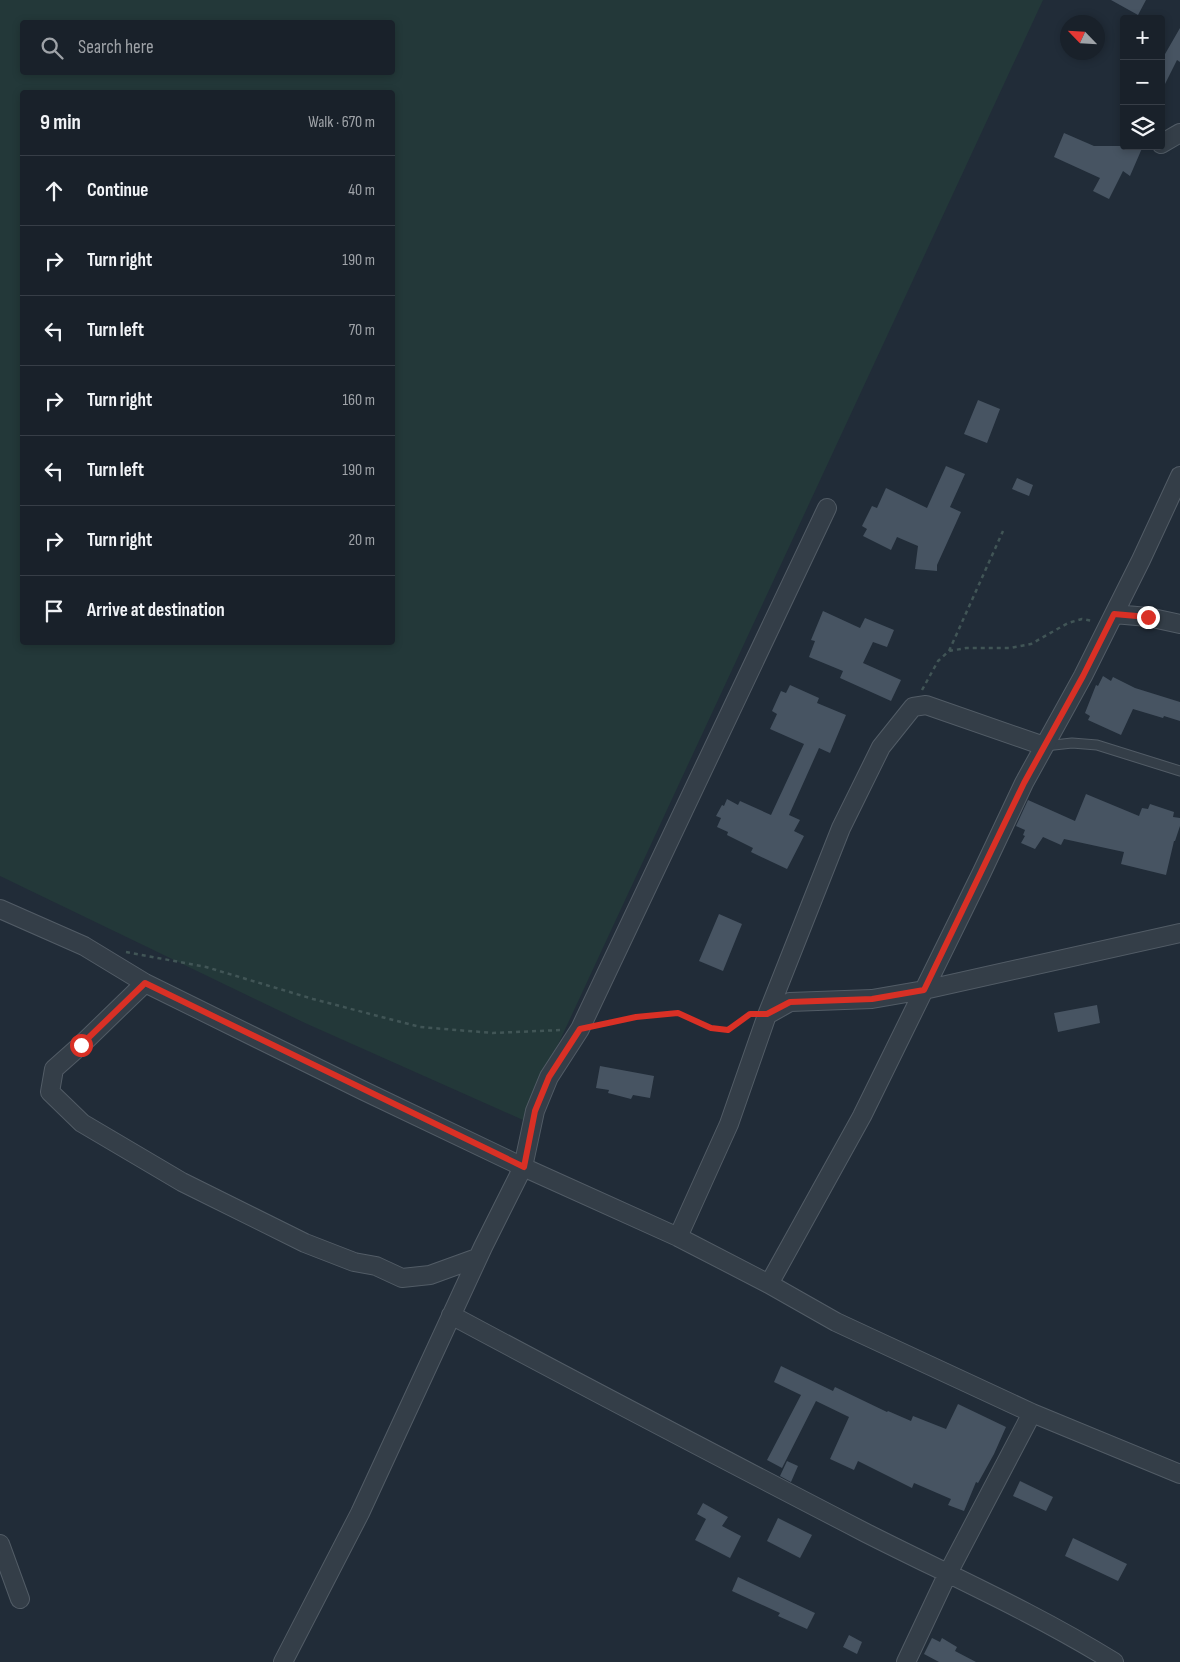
<!DOCTYPE html>
<html lang="en">
<head>
<meta charset="utf-8">
<style>
  :root { --surface:#19212a; --page:#262e36; --text:#f1f3f6; --muted:#9fa3a8; --line:#373e47 }
  body { margin:0; font-family:"Sofia Sans Condensed",sans-serif; background:var(--page); color:var(--text) }
  .controls { position:absolute; right:15px; top:15px; display:grid; overflow:hidden; border-radius:5px; box-shadow:0 2px 8px #0003 }
  .controls button { width:45px; height:45px; display:grid; place-items:center; padding:0; border:0; border-bottom:1px solid var(--line); background:var(--surface); color:var(--text); font:25px sans-serif }
  .compass { position:absolute; left:1060px; top:15px; width:45px; height:45px; border-radius:50%; background:var(--surface); box-shadow:0 2px 8px #0003; rotate:295deg }
  .stop { position:absolute; width:15px; height:15px; margin:-11px; border:4px solid #d93025; border-radius:50%; background:#fff }
  .stop.end { background:#d93025; border-color:#fff; box-shadow:0 1px 5px #0008 }
  .list { margin:0; padding:0; list-style:none }
  h2 { display:flex; justify-content:space-between; align-items:center; height:65px; margin:0; padding:0 20px; font-size:21px }
  h2 small { font-size:16px; font-weight:400; color:var(--muted) }
  .list li { display:grid; grid-template-columns:32px 1fr auto; gap:15px; align-items:center; box-sizing:border-box; height:70px; padding:0 20px; border-top:1px solid var(--line) }
  .list b { display:block; font-size:19px; white-space:nowrap }
  .list em { font-size:16px; font-style:normal; color:var(--muted) }
  .icon { flex:none; width:28px; height:28px; fill:none; stroke:currentColor; stroke-width:2; stroke-linecap:round; stroke-linejoin:round }
  .map { position:relative; flex:none; width:1180px; height:1662px; overflow:hidden }
  .search { position:absolute; background:var(--surface); box-shadow:0 2px 8px #0003; left:20px; top:20px; width:375px; height:55px; display:flex; align-items:center; gap:12px; box-sizing:border-box; padding:0 18px; border-radius:5px; color:var(--muted); font-size:19px }
  .panel { position:absolute; background:var(--surface); box-shadow:0 2px 8px #0003; left:20px; top:90px; width:375px; height:555px; border-radius:5px }
  .map>svg:first-child { display:block }
</style>
</head>
<body>
<div class="map">
<svg width="1180" height="1662" viewBox="0 0 1180 1662">
  <rect width="100%" height="100%" fill="#212c38"/>
  <!-- green -->
  <path fill="#233839" fill-rule="evenodd" d="M0,0H1043L523,1120L305,1023L0,876ZM22,22H392V72H22ZM22,92H392V642H22Z"/>
  <!-- building -->
  <path fill="#475462" d="M1111,0H1146L1138,15Z
    M1180,28V62L1177,60L1161,92V61Z
    M1064,133L1094,146H1143L1130,176L1123,171L1109,199L1093,191L1100,178L1054,157Z
    M978,400L1000,409L987,443L964,434Z
    M946,466L965,474L950,507L961,512L937,565V571L915,569L918,546L897,537L891,550L863,536L867,529L862,526L872,506L877,508L886,488L927,508Z
    M1017,478L1033,485L1029,496L1012,489Z
    M823,611L860,628L865,618L894,630L887,647L873,642L863,663L901,680L891,701L840,678L843,671L809,657L815,641L811,640Z
    M1103,676L1111,681L1113,677L1135,688L1180,702V721L1164,716L1163,718L1133,709L1121,735L1088,720L1090,716L1085,713L1096,685L1098,686Z
    M790,685L819,698L817,703L846,715L830,753L819,748L789,815L800,820L794,831L804,836L787,869L751,852L753,848L727,835L728,832L717,827L721,818L716,816L722,805L724,806L727,799L738,805L740,801L771,815L804,744L770,729L777,714L772,711L781,691L786,693Z
    M1086,794L1139,816L1142,808L1148,809L1150,804L1174,812L1173,817L1180,818V826L1175,841H1174L1166,875L1121,864L1124,852L1064,839L1061,845L1043,837L1035,849L1021,843L1025,836L1023,835L1025,830L1016,826L1028,800L1075,821Z
    M719,914L742,924L723,971L699,961Z
    M1097,1005L1100,1023L1058,1032L1054,1013Z
    M600,1066L654,1076L650,1098L633,1095L631,1099L608,1093L609,1090L596,1088Z
    M781,1366L833,1391L835,1387L887,1412L888,1411L911,1421L913,1416L946,1429L958,1404L1006,1427L994,1454L978,1483L976,1482L964,1511L948,1505L951,1499L914,1483L912,1488L858,1461L854,1470L830,1459L849,1417L816,1401L782,1468L767,1460L801,1395L774,1382Z
    M787,1461L798,1466L791,1482L780,1476Z
    M1020,1481L1053,1497L1046,1511L1013,1496Z
    M703,1503L728,1517L722,1526L741,1536L730,1558L695,1540L706,1519L697,1514Z
    M778,1518L812,1535L800,1558L767,1541Z
    M1073,1538L1127,1564L1118,1581L1065,1556Z
    M738,1577L815,1613L807,1629L778,1616L780,1613L732,1591Z
    M849,1635L862,1642L857,1654L843,1647Z
    M932,1638L940,1642L942,1638L957,1647L955,1651L976,1662H939L924,1654Z"/>
  <g fill="none" stroke-linecap="round" stroke-linejoin="round">
    <!-- lane casing -->
    <g stroke="#525c66" stroke-width="11">
      <path id="lane" d="M1045,746L1072,743L1097,745L1180,771"/>
    </g>
    <!-- street casing -->
    <g stroke="#525c66" stroke-width="20">
      <path id="street" d="M1161,144L1180,133
        M1114,614L1148,617L1180,624
        M0,909L84,946L145,983L364,1091L523,1167L678,1237L769,1284L836,1322L1032,1413L1180,1474
        M145,983L81,1045L54,1069L50,1092L82,1123L182,1182L305,1243L354,1262L376,1266L402,1278L430,1275L477,1258
        M767,1015L790,1002L872,999L924,990L1180,933
        M678,1237L729,1124L767,1015L841,828L881,747L913,707L926,705L1044,746
        M769,1284L862,1116L982,872L1024,783L1083,676L1141,560L1180,476
        M451,1315C589,1389 727,1461 866,1533C949,1575 1035,1613 1114,1662
        M0,1544L20,1599
        M283,1662L360,1513L483,1247L523,1167L535,1111L549,1077L580,1029L827,508
        M906,1662L947,1575L1032,1413"/>
    </g>
    <!-- path -->
    <path stroke="#415556" stroke-width="2.5" stroke-dasharray="4 4" stroke-linecap="butt" d="M949,651L1003,531
      M922,690L938,661L949,651L966,648H1010L1031,644L1068,623L1082,619L1093,621
      M126,952L206,967L313,999L420,1027L493,1033L561,1030
      M598,1025L636,1017L678,1013L711,1028L728,1030L751,1014"/>
    <!-- lane -->
    <use href="#lane" stroke="#343e48" stroke-width="9"/>
    <!-- street -->
    <use href="#street" stroke="#343e48" stroke-width="18"/>
  </g>
  <g fill="none" stroke-linecap="round" stroke-linejoin="round">
    <!-- route -->
    <path stroke="#d93025" stroke-width="6" d="M81,1045L145,983L524,1167L535,1111L549,1077L580,1029L636,1017L678,1013L711,1028L728,1030L750,1014H767L790,1002L872,999L924,990L1024,783L1083,676L1114,614L1148,617"/>
  </g>
</svg>
<div class="controls">
<button>+</button>
<button>−</button>
<button><svg class="icon" aria-label="layers" viewBox="0 0 24 24"><path d="M12 4l9 5-9 5-9-5zM3 14l9 5 9-5"/></svg></button>
</div>
<svg class="compass" viewBox="-18 -18 36 36"><path d="M0-13l5 13h-10z" fill="#e53935"/><path d="M0 13l5-13h-10z" fill="#9fa3a8"/></svg>
<div class="stop" style="left:81px;top:1045px"></div>
<div class="stop end" style="left:1148px;top:617px"></div>
<div class="search"><svg class="icon" aria-label="search" viewBox="0 0 24 24"><circle cx="10" cy="10" r="6"/><path d="M15 15l6 6"/></svg>Search here</div>
<section class="panel">
<h2>9 min<small>Walk · 670 m</small></h2>
<ul class="list">
<li><svg class="icon" aria-label="ahead" viewBox="0 0 24 24"><path d="M12 20V5M6 11l6-6 6 6"/></svg><div><b>Continue</b></div><em>40 m</em></li>
<li><svg class="icon" aria-label="right" viewBox="0 0 24 24"><path d="M7 20v-9h11M14 6l5 5-5 5"/></svg><div><b>Turn right</b></div><em>190 m</em></li>
<li><svg class="icon" aria-label="left" viewBox="0 0 24 24"><path d="M17 20v-9H6M10 6l-5 5 5 5"/></svg><div><b>Turn left</b></div><em>70 m</em></li>
<li><svg class="icon" aria-label="right" viewBox="0 0 24 24"><path d="M7 20v-9h11M14 6l5 5-5 5"/></svg><div><b>Turn right</b></div><em>160 m</em></li>
<li><svg class="icon" aria-label="left" viewBox="0 0 24 24"><path d="M17 20v-9H6M10 6l-5 5 5 5"/></svg><div><b>Turn left</b></div><em>190 m</em></li>
<li><svg class="icon" aria-label="right" viewBox="0 0 24 24"><path d="M7 20v-9h11M14 6l5 5-5 5"/></svg><div><b>Turn right</b></div><em>20 m</em></li>
<li><svg class="icon" aria-label="arrive" viewBox="0 0 24 24"><path d="M6 21V4h12l-3 4 3 4H6"/></svg><div><b>Arrive at destination</b></div></li>
</ul>
</section>
</div>
</body>
</html>
